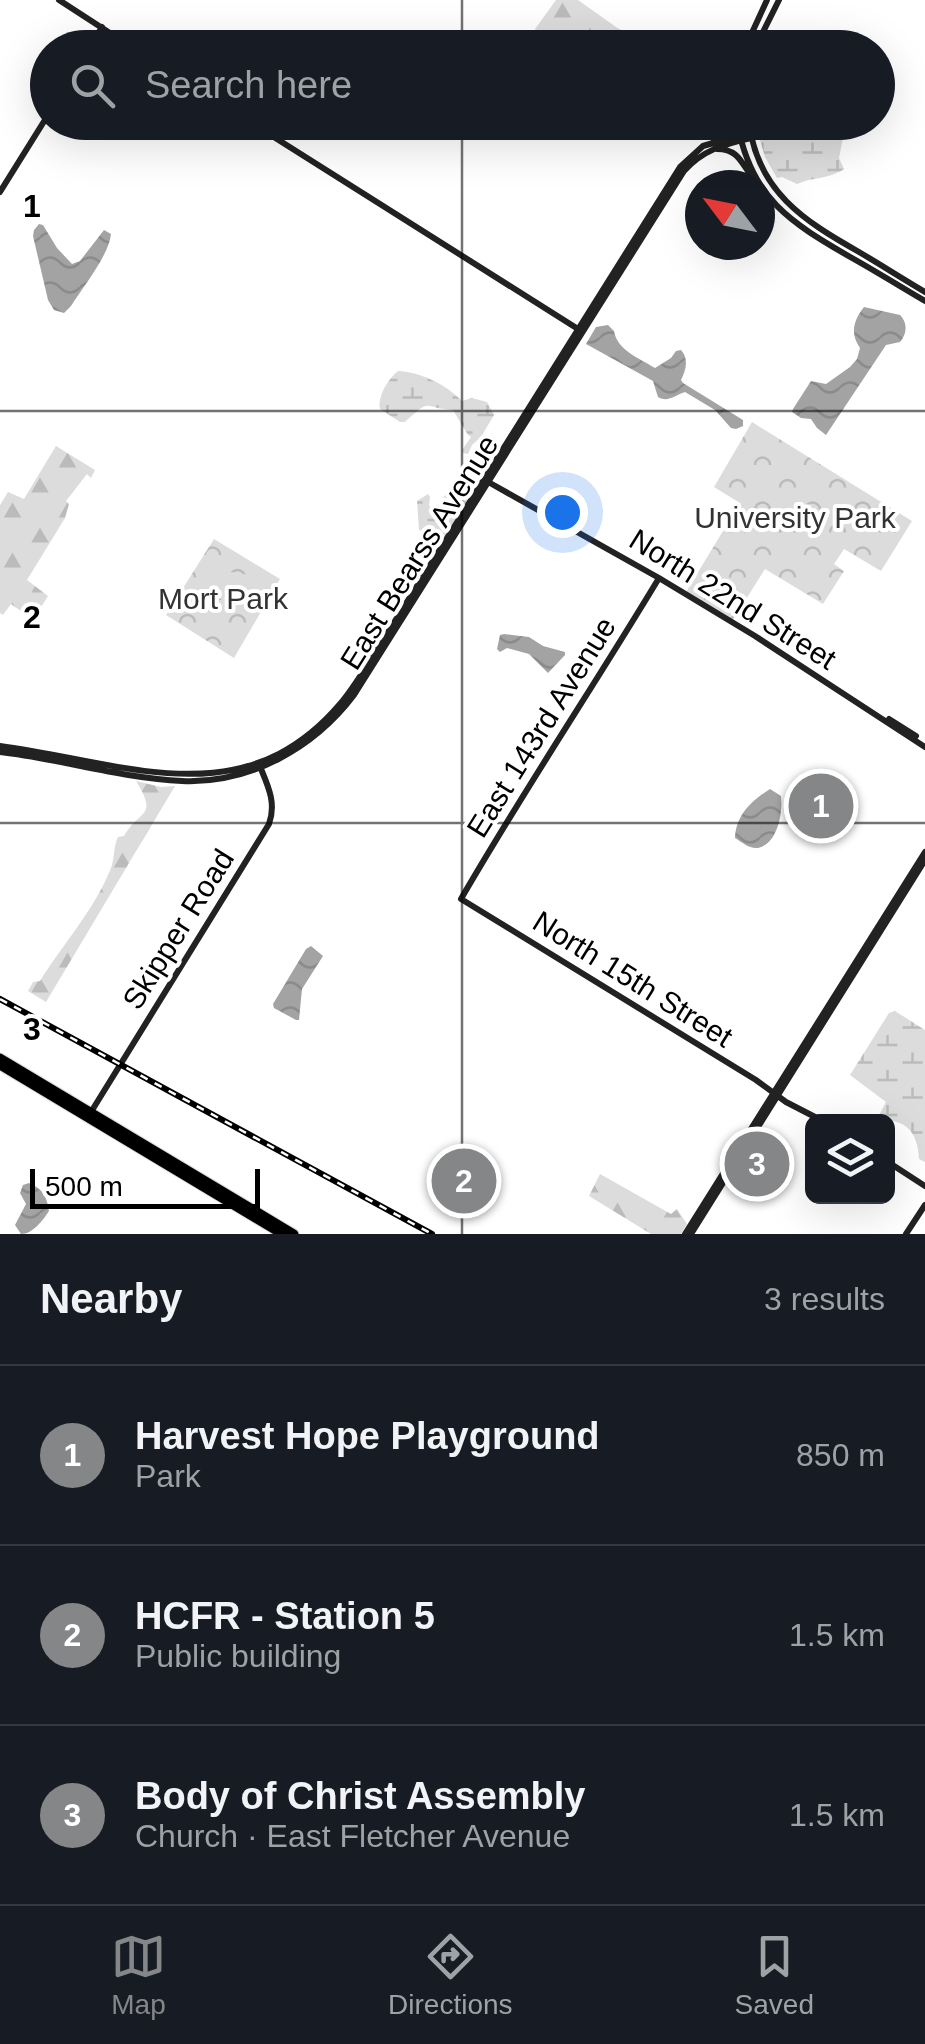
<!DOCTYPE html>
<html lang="en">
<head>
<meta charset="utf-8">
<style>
  :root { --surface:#171b24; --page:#20242c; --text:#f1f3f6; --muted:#9ea1a6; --line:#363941; --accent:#858687 }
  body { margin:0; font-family:Arial,sans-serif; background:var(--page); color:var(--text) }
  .controls { position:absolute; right:30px; bottom:30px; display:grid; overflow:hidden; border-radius:15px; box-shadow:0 10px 40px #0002 }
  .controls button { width:90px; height:90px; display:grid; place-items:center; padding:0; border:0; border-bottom:2px solid var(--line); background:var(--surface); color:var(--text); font:50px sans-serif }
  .compass { position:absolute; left:685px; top:170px; width:90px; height:90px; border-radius:50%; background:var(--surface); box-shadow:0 10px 40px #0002; rotate:302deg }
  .scale { position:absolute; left:30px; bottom:25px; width:230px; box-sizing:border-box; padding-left:10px; border:5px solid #000; border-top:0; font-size:28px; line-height:35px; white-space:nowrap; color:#000; -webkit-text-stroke:8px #fff; paint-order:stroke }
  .you { position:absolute; left:562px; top:512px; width:35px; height:35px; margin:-25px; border:8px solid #fff; border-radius:50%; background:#1a73e8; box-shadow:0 0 0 15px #1a73e833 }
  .badge { display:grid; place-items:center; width:65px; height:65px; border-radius:50%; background:var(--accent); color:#fff; font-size:32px; font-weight:700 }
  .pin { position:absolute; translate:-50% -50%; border:5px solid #fff; box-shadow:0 2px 10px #0006 }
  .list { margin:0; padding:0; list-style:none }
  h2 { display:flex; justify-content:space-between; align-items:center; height:130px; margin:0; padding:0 40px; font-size:42px }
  h2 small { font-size:32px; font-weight:400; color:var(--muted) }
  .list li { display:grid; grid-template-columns:65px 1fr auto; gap:30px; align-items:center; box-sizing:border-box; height:180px; padding:0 40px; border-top:2px solid var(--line) }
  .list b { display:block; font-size:38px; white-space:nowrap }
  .list p { margin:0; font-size:32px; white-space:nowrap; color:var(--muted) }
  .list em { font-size:32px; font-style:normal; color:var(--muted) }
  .icon { flex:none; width:55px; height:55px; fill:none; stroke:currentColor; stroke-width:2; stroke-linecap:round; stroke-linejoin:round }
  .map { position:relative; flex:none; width:925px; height:1234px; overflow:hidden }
  .search { position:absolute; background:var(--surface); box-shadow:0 10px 40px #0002; left:30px; right:30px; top:30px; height:110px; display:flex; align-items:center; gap:25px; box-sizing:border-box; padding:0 35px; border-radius:55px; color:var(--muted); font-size:38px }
  .sheet { height:670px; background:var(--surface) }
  nav { display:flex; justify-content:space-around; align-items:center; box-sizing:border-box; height:140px; border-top:2px solid var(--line); background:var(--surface); font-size:28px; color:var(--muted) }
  nav a { display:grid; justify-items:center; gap:5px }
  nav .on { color:var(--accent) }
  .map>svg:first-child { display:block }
</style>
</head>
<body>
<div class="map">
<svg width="925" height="1234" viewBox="0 0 925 1234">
  <defs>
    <pattern id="forest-firs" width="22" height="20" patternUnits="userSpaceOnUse" patternTransform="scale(2.5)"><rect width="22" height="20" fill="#dcdcdc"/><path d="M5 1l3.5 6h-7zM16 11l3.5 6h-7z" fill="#bbb"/></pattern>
    <pattern id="wetland-marsh" width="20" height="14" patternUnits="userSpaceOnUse" patternTransform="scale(2.5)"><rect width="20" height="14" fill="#dcdcdc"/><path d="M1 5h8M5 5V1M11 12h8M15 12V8" fill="none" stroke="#bbb"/></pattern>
    <pattern id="park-crowns" width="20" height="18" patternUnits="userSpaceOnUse" patternTransform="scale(2.5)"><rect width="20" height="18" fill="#dcdcdc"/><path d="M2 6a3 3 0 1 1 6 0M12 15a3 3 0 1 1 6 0" fill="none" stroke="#bbb"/></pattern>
    <pattern id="water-waves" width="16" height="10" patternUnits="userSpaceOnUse" patternTransform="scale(2.5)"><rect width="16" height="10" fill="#a3a3a3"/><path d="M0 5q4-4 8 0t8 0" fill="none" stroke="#8b8b8b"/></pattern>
  </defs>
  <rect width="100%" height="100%" fill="#fff"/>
  <!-- forest -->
  <path fill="url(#forest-firs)" d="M556,0H578L616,27L645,43V47H566L535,29Z
    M56,446L95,470L91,478L87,474L66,501L69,504L65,518L27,580L48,596L33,620L11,604L3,615L0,613V505L8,492L24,499Z
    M136,781L161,787L175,786L46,1002L28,991L33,982L40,981C63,944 95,909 111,868C115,857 113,848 118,837L124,836C139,809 159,818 136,781Z
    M600,1174L671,1214L677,1209L687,1224L681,1234H651L589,1196Z"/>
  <!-- wetland -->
  <path fill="url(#wetland-marsh)" d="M755,123H846L839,158L844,169C827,180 816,176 797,184L782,177L777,178L765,157Z
    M398,371C421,372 447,385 462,401L472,398L487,402L494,415L481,437L472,445L468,454L463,453L462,450L471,437L468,435L453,410C420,408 433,397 405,422H400L380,409C377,397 388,379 398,371Z
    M471,472L475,480L479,482L444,537L419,530L417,501L428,494L430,497L429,506L436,510C444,500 448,483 462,483L463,475Z
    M895,1011L925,1030V1162L919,1159C918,1140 912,1124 892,1121L888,1124V1122L876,1121L886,1102L850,1075L889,1013Z"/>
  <!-- park -->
  <path fill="url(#park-crowns)" d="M752,422L912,521L881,571L844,549L834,564L844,571L823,604L765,569L733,620L686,592L740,503L714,487Z
    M214,539L280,579L234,658L166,615Z"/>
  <!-- pitch -->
  <path fill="#dcdcdc" d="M213,569L261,577L256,602L208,594Z"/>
  <!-- water -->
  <path fill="url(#water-waves)" d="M39,224L43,225L57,248L72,264L80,261L104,230L111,234C109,255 83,287 71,306L64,313L54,310L48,300L33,236L34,230Z
    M864,307L900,315C908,323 907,334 900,342L886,345L826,435L817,428L811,419L801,418L792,412L793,409L811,381L826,384L850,367L857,359L860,348C850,334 853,321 864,307Z
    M608,325L614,331C617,350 639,358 655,368L671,358L676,351L681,350C689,359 686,370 681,380L683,383L743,420V426L736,429L731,428L715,410L685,392C675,395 668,403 658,397L653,381L586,344L596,327Z
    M504,634L529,637L543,646L565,652V655L548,673L529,654L507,648L500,652L497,649L500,635Z
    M770,789L781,796C783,812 778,844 758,848C749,849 742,842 735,838C736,815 751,801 770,789Z
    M311,946L323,956L302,989L299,1020H296L274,1008L273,1004L306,949Z
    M29,1183C43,1189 47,1197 49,1211C43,1220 33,1234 21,1234L15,1225L26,1204L20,1193L23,1185Z"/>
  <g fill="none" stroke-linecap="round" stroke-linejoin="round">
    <!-- primary casing -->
    <g stroke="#dbdbdb" stroke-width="11">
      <path id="primary" d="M0,1058L294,1234
        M0,1065L282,1234"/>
    </g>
    <!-- secondary -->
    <path stroke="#222" stroke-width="6" d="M59,0L133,48
      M89,48L102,27
      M745,48L767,0
      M755,48L779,0
      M250,122L578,329
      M737,122C751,199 790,222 852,258C877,272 901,287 925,301
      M749,122C757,191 804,221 859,252C881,265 903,279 925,292
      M714,140L724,132L730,122
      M717,149C737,149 741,161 751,176
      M0,192L48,115
      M490,483L659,578L755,636L925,747
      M659,578C594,686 524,790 461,899L756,1080L786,1102L817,1118
      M889,719L916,736
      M0,746C123,762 243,818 340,704C353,689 364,670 375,653L680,167L703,146L750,132
      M0,752C61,759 121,778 182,781C250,784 314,748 354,695L684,171C703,150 724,144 751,138
      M91,1112L269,824C277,802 267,784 259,764
      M888,1162L925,1186
      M685,1234L925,852
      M691,1234L925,860
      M906,1234L925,1205"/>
    <!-- primary -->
    <use href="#primary" stroke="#000" stroke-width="9"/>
    <!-- rail casing -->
    <g stroke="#000" stroke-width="6">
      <path id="rail" d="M0,999L432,1234"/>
    </g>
    <!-- rail -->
    <use href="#rail" stroke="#fff" stroke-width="2.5" stroke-dasharray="8" stroke-linecap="butt"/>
  </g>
  <!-- grid -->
  <path fill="none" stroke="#000" stroke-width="2.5" stroke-opacity="0.55" d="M462,0V48M462,122V1234M0,411H925M0,823H925"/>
  <g text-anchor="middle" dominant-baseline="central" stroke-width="8" stroke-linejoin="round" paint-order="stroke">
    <!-- park labels -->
    <g font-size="30" fill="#333" stroke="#fff">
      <text x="795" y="517">University Park</text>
      <text x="223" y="598">Mort Park</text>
    </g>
    <!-- street labels -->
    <g font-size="30" fill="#000" stroke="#fff">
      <text transform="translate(419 552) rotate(-58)">East Bearss Avenue</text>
      <text transform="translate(733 599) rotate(32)">North 22nd Street</text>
      <text transform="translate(541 727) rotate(-58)">East 143rd Avenue</text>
      <text transform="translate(178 929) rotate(-58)">Skipper Road</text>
      <text transform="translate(633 979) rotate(32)">North 15th Street</text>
    </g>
  </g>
  <g font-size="32" text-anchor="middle" font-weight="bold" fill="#000" stroke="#fff" stroke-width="8" stroke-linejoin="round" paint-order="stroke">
    <text x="32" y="217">1</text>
    <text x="32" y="628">2</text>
    <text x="32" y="1040">3</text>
  </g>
</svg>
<div class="controls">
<button><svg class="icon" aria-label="layers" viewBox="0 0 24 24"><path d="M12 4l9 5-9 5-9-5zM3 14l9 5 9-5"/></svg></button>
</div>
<svg class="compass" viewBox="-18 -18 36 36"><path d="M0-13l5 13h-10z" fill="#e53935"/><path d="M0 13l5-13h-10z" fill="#9ea1a6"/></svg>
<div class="scale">500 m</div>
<div class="you"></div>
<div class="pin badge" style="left:821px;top:806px">1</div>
<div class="pin badge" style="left:464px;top:1181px">2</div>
<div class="pin badge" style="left:757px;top:1164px">3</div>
<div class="search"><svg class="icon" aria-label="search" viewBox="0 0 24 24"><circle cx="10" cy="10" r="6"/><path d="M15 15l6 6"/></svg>Search here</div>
</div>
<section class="sheet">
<h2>Nearby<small>3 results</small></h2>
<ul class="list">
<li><span class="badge">1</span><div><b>Harvest Hope Playground</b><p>Park</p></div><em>850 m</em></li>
<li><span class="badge">2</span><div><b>HCFR - Station 5</b><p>Public building</p></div><em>1.5 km</em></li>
<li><span class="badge">3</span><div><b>Body of Christ Assembly</b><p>Church · East Fletcher Avenue</p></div><em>1.5 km</em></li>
</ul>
</section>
<nav>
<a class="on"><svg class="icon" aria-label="map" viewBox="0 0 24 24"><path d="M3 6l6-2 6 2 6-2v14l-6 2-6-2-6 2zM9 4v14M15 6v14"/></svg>Map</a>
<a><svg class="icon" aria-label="directions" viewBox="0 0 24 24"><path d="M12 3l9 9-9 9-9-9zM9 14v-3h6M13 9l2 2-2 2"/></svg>Directions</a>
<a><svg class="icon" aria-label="saved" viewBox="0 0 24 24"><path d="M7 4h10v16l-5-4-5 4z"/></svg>Saved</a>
</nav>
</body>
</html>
